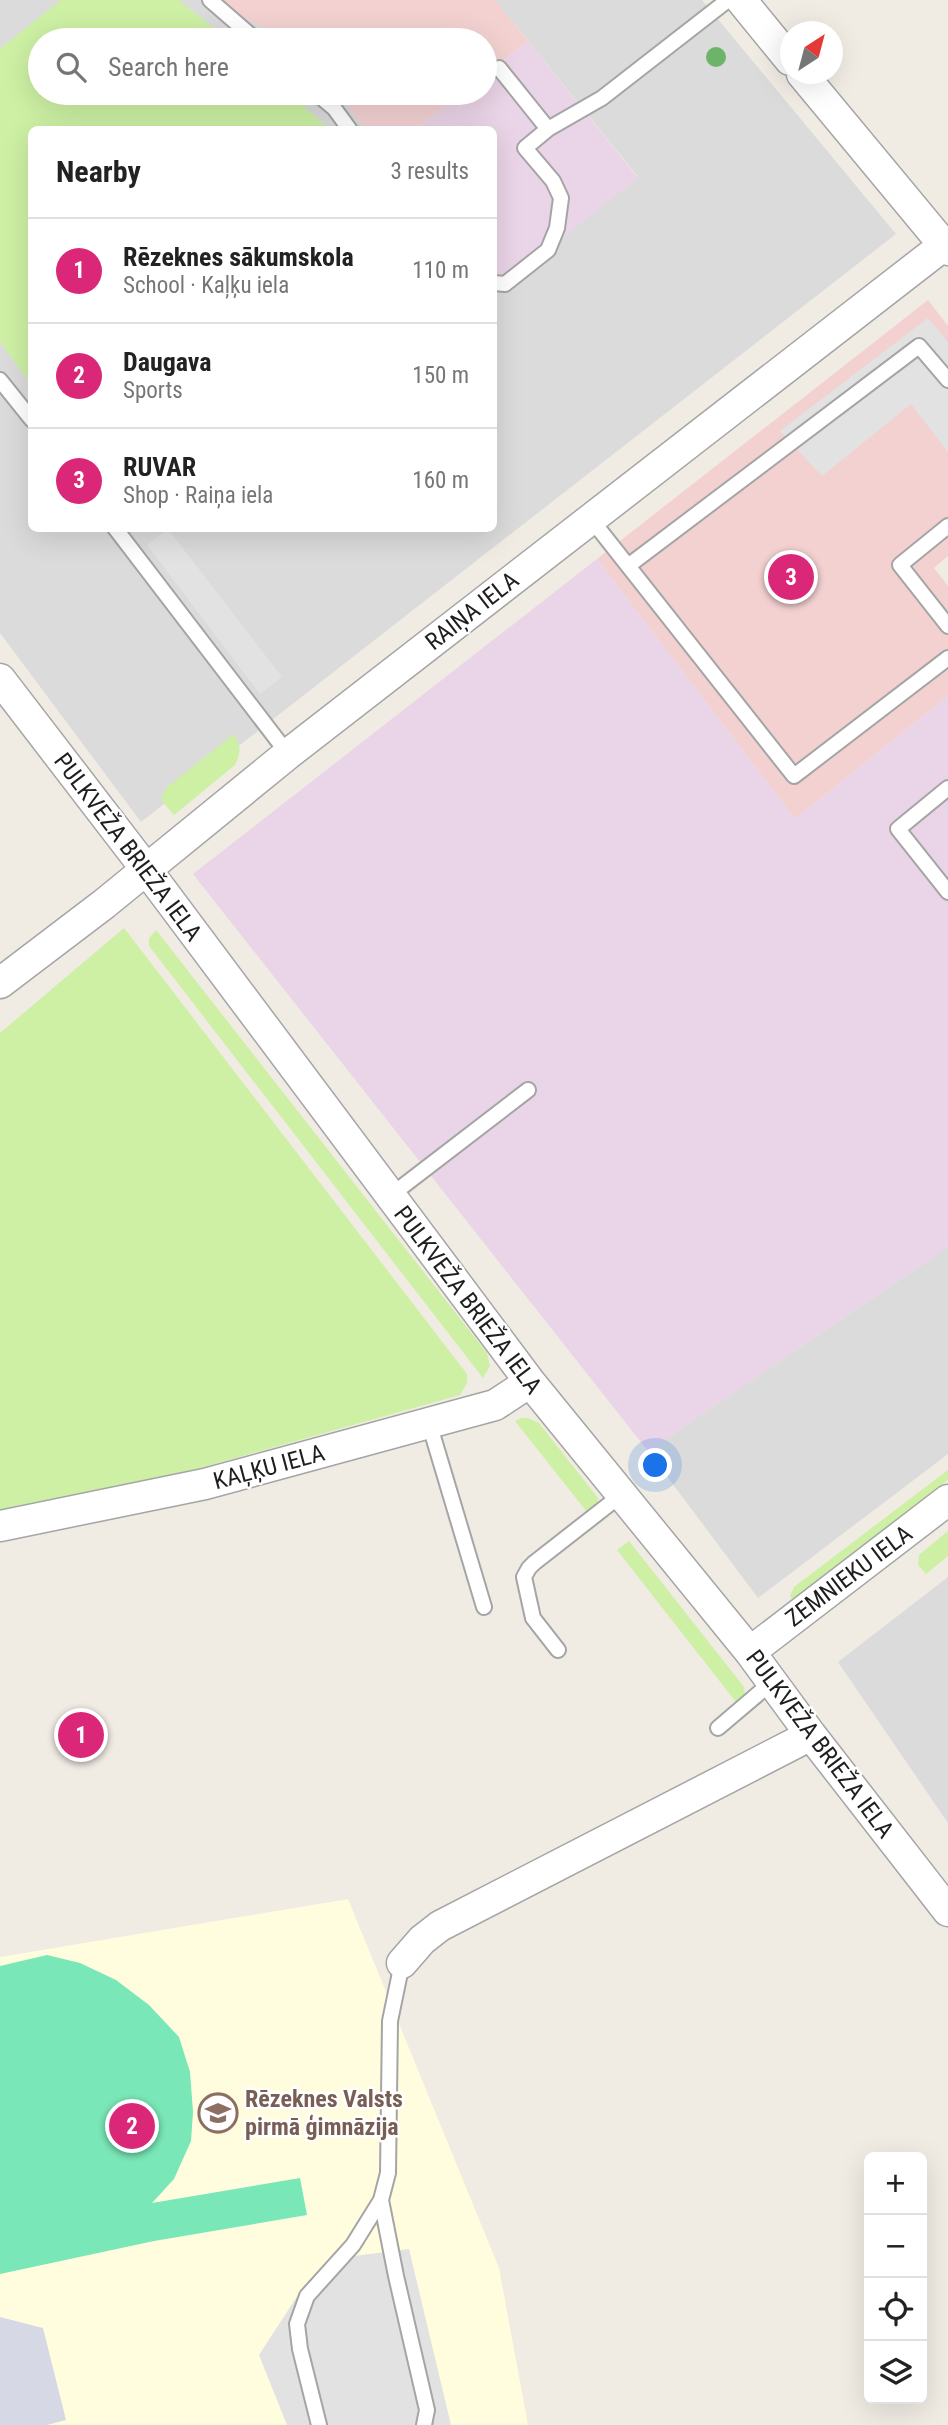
<!DOCTYPE html>
<html lang="en">
<head>
<meta charset="utf-8">
<style>
  :root { --surface:#fff; --page:#f2f2f2; --text:#222; --muted:#767676; --line:#e0e0e0; --accent:#db2777 }
  body { margin:0; font-family:"Roboto Condensed",sans-serif; background:var(--page); color:var(--text) }
  .controls { position:absolute; right:21px; bottom:21px; display:grid; overflow:hidden; border-radius:10px; box-shadow:0 7px 28px #0002 }
  .controls button { width:63px; height:63px; display:grid; place-items:center; padding:0; border:0; border-bottom:2px solid var(--line); background:var(--surface); color:var(--text); font:35px sans-serif }
  .compass { position:absolute; left:780px; top:21px; width:63px; height:63px; border-radius:50%; background:var(--surface); box-shadow:0 7px 28px #0002; rotate:36deg }
  .you { position:absolute; left:656px; top:1466px; width:24px; height:24px; margin:-18px; border:5px solid #fff; border-radius:50%; background:#1a73e8; box-shadow:0 0 0 10px #1a73e833 }
  .badge { display:grid; place-items:center; width:46px; height:46px; border-radius:50%; background:var(--accent); color:#fff; font-size:23px; font-weight:700 }
  .pin { position:absolute; translate:-50% -50%; border:4px solid #fff; box-shadow:0 2px 7px #0006 }
  .list { margin:0; padding:0; list-style:none }
  h2 { display:flex; justify-content:space-between; align-items:center; height:91px; margin:0; padding:0 28px; font-size:30px }
  h2 small { font-size:23px; font-weight:400; color:var(--muted) }
  .list li { display:grid; grid-template-columns:46px 1fr auto; gap:21px; align-items:center; box-sizing:border-box; height:105px; padding:0 28px; border-top:2px solid var(--line) }
  .list b { display:block; font-size:26px; white-space:nowrap }
  .list p { margin:0; font-size:23px; white-space:nowrap; color:var(--muted) }
  .list em { font-size:23px; font-style:normal; color:var(--muted) }
  .icon { flex:none; width:38px; height:38px; fill:none; stroke:currentColor; stroke-width:2; stroke-linecap:round; stroke-linejoin:round }
  .map { position:relative; flex:none; width:948px; height:2425px; overflow:hidden }
  .search { position:absolute; background:var(--surface); box-shadow:0 7px 28px #0002; left:28px; top:28px; width:469px; height:77px; display:flex; align-items:center; gap:18px; box-sizing:border-box; padding:0 24px; border-radius:38px; color:var(--muted); font-size:26px }
  .panel { position:absolute; background:var(--surface); box-shadow:0 7px 28px #0002; left:28px; top:126px; width:469px; height:406px; border-radius:10px }
  .map>svg:first-child { display:block }
</style>
</head>
<body>
<div class="map">
<svg width="948" height="2425" viewBox="0 0 948 2425">
  <rect width="100%" height="100%" fill="#f0ebe3"/>
  <!-- residential -->
  <path fill="#dcdbdb" d="M0,0H212L287,40H40V93H337L365,129L32,130V528H494V292L638,177L495,0H702L896,234L141,822L0,633Z
    M948,1247V1454L758,1598L648,1451Z
    M948,1577V1823L838,1662Z"/>
  <!-- commercial -->
  <path fill="#f3d1d1" d="M212,0H495L528,41L485,75V40H287Z
    M337,93H462L415,130L365,129Z
    M928,300L948,326V556L934,568L948,586V696L795,819L597,559Z"/>
  <!-- industrial -->
  <path fill="#ead4e7" d="M528,41L638,178L494,292V130H415L462,93H485V75Z
    M597,559L795,819L948,696V1247L648,1451L193,874Z"/>
  <!-- education -->
  <path fill="#fffddd" d="M348,1899L499,2268L528,2425H0V1957Z"/>
  <!-- grass -->
  <path fill="#cdf0a4" d="M61,0H179L228,40H40V93H289L329,129L32,130L31,384L0,342V49Z
    M234,734C241,745 241,754 235,765L174,815L161,800L166,788Z
    M124,928L467,1374V1383L460,1395L0,1524V1033Z
    M156,930L487,1353L490,1366L483,1378L149,946V938Z
    M521,1418H528L539,1423L598,1498L597,1505L587,1512L515,1421Z
    M948,1470V1480L792,1599L790,1596L794,1587Z
    M948,1531V1556L926,1574L918,1565L919,1555Z
    M629,1541L744,1687L745,1695L736,1702L617,1550Z"/>
  <!-- pitch -->
  <path fill="#79e7b7" d="M47,1955L80,1963L116,1980L149,2005L179,2037L190,2072L193,2112L191,2141L174,2179L152,2203L300,2178L307,2215L154,2241L0,2274V1966Z"/>
  <!-- parking -->
  <path fill="#e2e2e2" d="M928,318L948,342V452L911,404L822,476L780,431Z
    M168,529L282,677L260,694L147,545Z
    M409,2249L451,2425H287L259,2355L296,2298L330,2259Z"/>
  <!-- plaza -->
  <path fill="#d7d8e6" d="M0,2317L43,2328L66,2420L47,2425H0Z"/>
  <g fill="none" stroke-linecap="round" stroke-linejoin="round">
    <!-- service casing -->
    <g stroke="#a5a5a5" stroke-width="18">
      <path id="service" d="M210,0L256,40
        M499,68L548,129
        M316,93L334,108L350,130
        M494,283L505,284L548,250L557,228L561,198L553,181L525,148L548,129L602,98L728,0
        M0,380L32,420
        M591,519L794,776L948,658
        M948,526L900,565L948,626
        M115,528L288,754
        M628,566L919,346L948,380
        M948,788L898,829L948,892
        M390,1196L528,1090
        M429,1423L484,1607
        M558,1650L533,1618L524,1577L529,1568L534,1563L621,1495
        M718,1728L772,1682
        M381,2200L396,2276L427,2410L424,2425
        M319,2425L300,2349L297,2324L307,2296L353,2245L381,2200L388,2173L390,2021L402,1963"/>
    </g>
    <!-- minor casing -->
    <g stroke="#a5a5a5" stroke-width="33">
      <path id="minor" d="M741,0L790,60
        M802,74L948,250
        M0,679L146,869L530,1382L750,1652L811,1735L948,1911
        M0,983L104,904L288,754L948,242
        M0,1526L205,1484L271,1466L495,1405L530,1382
        M750,1652L948,1500
        M402,1963L422,1940L440,1926L811,1735"/>
    </g>
    <!-- service -->
    <use href="#service" stroke="#fff" stroke-width="14"/>
    <!-- minor -->
    <use href="#minor" stroke="#fff" stroke-width="30"/>
  </g>
  <!-- trees -->
  <circle fill="#6cb568" cx="716" cy="57" r="10"/>
  <!-- icons -->
  <defs>
    <g id="school-ring" transform="scale(2.0125)"><circle r="9.5" fill="#fff" stroke="#8d6e63" stroke-width="1.5"/><path d="M0-5L7-2L0 1L-7-2ZM-4 1L0 2.5L4 1V4Q0 6-4 4Z" fill="#8d6e63"/></g>
  </defs>
  <g fill-rule="evenodd">
    <use href="#school-ring" x="218" y="2113"/>
  </g>
  <g text-anchor="middle" dominant-baseline="central" stroke-width="5" stroke-linejoin="round" paint-order="stroke">
    <!-- street labels -->
    <g font-size="24" fill="#1e1e1e" stroke="#fff">
      <text transform="translate(472 611) rotate(-38)">RAIŅA IELA</text>
      <text transform="translate(128 847) rotate(53)">PULKVEŽA BRIEŽA IELA</text>
      <text transform="translate(468 1300) rotate(53)">PULKVEŽA BRIEŽA IELA</text>
      <text transform="translate(269 1467) rotate(-15)">KAĻĶU IELA</text>
      <text transform="translate(849 1576) rotate(-37)">ZEMNIEKU IELA</text>
      <text transform="translate(820 1744) rotate(53)">PULKVEŽA BRIEŽA IELA</text>
    </g>
    <!-- education labels -->
    <g font-size="24" font-weight="bold" fill="#785e54" stroke="#fff" text-anchor="start">
      <text x="245" y="2099">Rēzeknes Valsts<tspan x="245" dy="28">pirmā ģimnāzija</tspan></text>
    </g>
  </g>
</svg>
<div class="controls">
<button>+</button>
<button>−</button>
<button><svg class="icon" aria-label="locate" viewBox="0 0 24 24"><circle cx="12" cy="12" r="6"/><path d="M12 2v4M12 18v4M2 12h4M18 12h4"/></svg></button>
<button><svg class="icon" aria-label="layers" viewBox="0 0 24 24"><path d="M12 4l9 5-9 5-9-5zM3 14l9 5 9-5"/></svg></button>
</div>
<svg class="compass" viewBox="-18 -18 36 36"><path d="M0-13l5 13h-10z" fill="#e53935"/><path d="M0 13l5-13h-10z" fill="#767676"/></svg>
<div class="you"></div>
<div class="pin badge" style="left:81px;top:1735px">1</div>
<div class="pin badge" style="left:132px;top:2126px">2</div>
<div class="pin badge" style="left:791px;top:577px">3</div>
<div class="search"><svg class="icon" aria-label="search" viewBox="0 0 24 24"><circle cx="10" cy="10" r="6"/><path d="M15 15l6 6"/></svg>Search here</div>
<section class="panel">
<h2>Nearby<small>3 results</small></h2>
<ul class="list">
<li><span class="badge">1</span><div><b>Rēzeknes sākumskola</b><p>School · Kaļķu iela</p></div><em>110 m</em></li>
<li><span class="badge">2</span><div><b>Daugava</b><p>Sports</p></div><em>150 m</em></li>
<li><span class="badge">3</span><div><b>RUVAR</b><p>Shop · Raiņa iela</p></div><em>160 m</em></li>
</ul>
</section>
</div>
</body>
</html>
